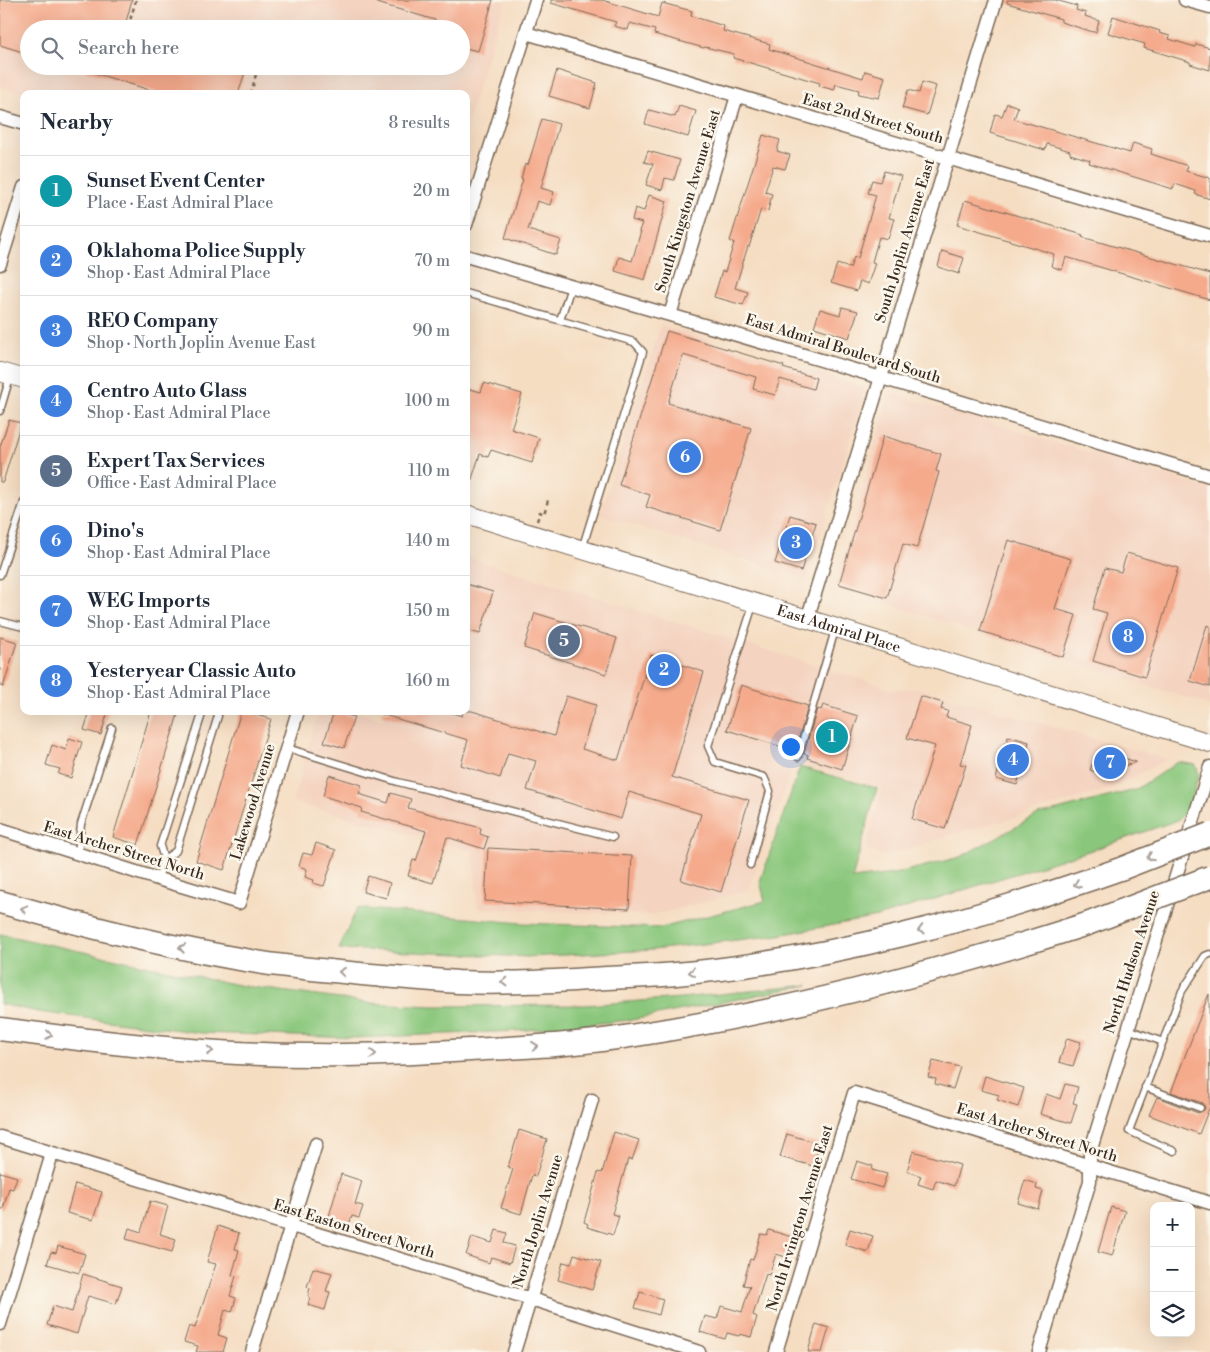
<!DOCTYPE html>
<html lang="en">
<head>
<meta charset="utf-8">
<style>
  :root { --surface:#fff; --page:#f2f2f3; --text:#1f2937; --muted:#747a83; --line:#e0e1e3; --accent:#0b8043 }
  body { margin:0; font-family:"Libre Bodoni",serif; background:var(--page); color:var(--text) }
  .controls { position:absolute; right:15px; bottom:15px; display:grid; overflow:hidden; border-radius:10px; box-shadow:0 5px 20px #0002 }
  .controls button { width:45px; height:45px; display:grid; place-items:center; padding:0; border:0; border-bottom:1px solid var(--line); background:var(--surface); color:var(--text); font:25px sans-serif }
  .you { position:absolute; left:790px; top:746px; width:18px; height:18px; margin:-12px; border:4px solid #fff; border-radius:50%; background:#1a73e8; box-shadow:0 0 0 8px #1a73e833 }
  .badge { display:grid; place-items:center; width:32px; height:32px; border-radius:50%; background:var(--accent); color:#fff; font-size:16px; font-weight:700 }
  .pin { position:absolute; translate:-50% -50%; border:2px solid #fff; box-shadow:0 1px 5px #0006 }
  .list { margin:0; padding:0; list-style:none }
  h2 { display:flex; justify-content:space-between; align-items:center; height:65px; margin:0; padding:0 20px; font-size:21px }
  h2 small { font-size:16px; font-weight:400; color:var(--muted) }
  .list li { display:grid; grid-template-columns:32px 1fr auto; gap:15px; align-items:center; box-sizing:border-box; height:70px; padding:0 20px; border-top:1px solid var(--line) }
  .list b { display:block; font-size:19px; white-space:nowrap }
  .list p { margin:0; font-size:16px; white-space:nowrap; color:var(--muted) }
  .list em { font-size:16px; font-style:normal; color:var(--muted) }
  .icon { flex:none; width:28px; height:28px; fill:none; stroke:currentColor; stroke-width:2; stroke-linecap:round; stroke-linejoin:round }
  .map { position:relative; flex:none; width:1210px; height:1352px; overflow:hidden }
  .search { position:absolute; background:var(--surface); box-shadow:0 5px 20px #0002; left:20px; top:20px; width:450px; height:55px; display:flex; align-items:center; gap:12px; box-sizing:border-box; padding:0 18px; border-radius:28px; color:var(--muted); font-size:19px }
  .panel { position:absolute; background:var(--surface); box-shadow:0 5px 20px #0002; left:20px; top:90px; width:450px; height:625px; border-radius:10px }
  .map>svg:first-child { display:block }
</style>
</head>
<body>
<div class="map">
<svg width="1210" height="1352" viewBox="0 0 1210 1352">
  <rect width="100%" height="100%" fill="#fbf7ec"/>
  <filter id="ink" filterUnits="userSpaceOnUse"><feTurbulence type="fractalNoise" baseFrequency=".02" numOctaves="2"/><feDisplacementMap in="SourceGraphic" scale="10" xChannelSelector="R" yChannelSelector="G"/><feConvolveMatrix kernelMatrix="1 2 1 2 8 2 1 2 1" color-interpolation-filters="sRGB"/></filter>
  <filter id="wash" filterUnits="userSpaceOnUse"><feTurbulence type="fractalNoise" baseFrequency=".0096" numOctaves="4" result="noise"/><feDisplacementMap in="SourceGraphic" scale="20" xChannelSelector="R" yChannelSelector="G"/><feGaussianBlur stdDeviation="1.12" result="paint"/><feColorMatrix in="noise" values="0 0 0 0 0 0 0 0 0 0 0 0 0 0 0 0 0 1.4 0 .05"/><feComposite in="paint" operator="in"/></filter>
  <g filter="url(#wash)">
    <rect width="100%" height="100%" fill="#f5ddc2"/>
    <!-- built -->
    <path fill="#f4d3c0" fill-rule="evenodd" d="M0,0H505L466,125V94H24L0,87ZM29,29H461V66H29Z
      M661,325L866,388L807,579L600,515Z
      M890,393L1210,489V705L835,588Z
      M466,557L892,689H920L1167,759L1115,787L1014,818L952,834L916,847L883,856L866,849L882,787L797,763L792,769L748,891L651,915L478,908L473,851L293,802L318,711H355L383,720L386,711H466Z"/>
    <!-- green -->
    <path fill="#8ac77c" stroke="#62784d" d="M1178,762L1196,765L1199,774L1189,809L1178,820L1098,848L877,917L779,935L653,950L529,957L339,949L357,908L521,923L661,928L765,901L760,881L800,767L877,788L852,879L894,874L960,857L1038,815L1135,790Z
      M0,934L238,985L369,1003L434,1006L585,1005L681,998L809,985L632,1020L516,1031L355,1038L202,1033L38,1012L0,1004Z"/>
    <g id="blocks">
      <!-- building -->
      <path fill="#f5aa8c" d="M0,0H132L124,29H29V54L0,45Z
        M377,0H493L478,51L461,47V29H433L435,20L377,3Z
        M551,0H602L658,17L662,3L692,11L691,16L724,26L723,31L770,44L769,49L863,78L865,71L885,77L879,98L858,94L859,90L836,84L834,90L819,86L820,83L733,58L734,54L705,47L704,48L654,34L655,30L630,23L628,30L614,26L616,22L551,3Z
        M1007,0H1055L1077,6L1076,10L1086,13L1085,16L1099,21L1096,32H1093L1061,22V19L1007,3Z
        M1113,16L1160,31L1159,33L1170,36L1169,39L1195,47L1196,44L1210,48V70L1190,64V62L1144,48L1145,44L1108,33Z
        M82,66H247L238,94H163L81,69Z
        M557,70L597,83L590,108L549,96Z
        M922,82L936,86L927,115L902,108L908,90L919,93Z
        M1007,103L1018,107L1014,119L1130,153L1133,143L1152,149L1151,154L1188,166L1186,171L1210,178V199L1195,194L1196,191L1175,184L1173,189L1089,163L1090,160L1070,154V151L1047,144L1045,150L990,133L995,114L1002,116Z
        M679,106L696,111L688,137L645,124L649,110L675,117Z
        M542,119L559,124L541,188L554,192L550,205L537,201L528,230L561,240L556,255L505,238L523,179H521L525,164L528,165Z
        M763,135L780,140L777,151L790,155L785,169L773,166L765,192L772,194L768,211L761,209L749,247L748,246L735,288L748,292L743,305L714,297L722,271L725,272L734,243L730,241Z
        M648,151L680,160L674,180L665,178L662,190L646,185L653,164L644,162Z
        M884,171L901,176L889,218L894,219L888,239L879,237L872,262L875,263L868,284L860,281L857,291L831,283L837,264L850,268L854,257L858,258L876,195L868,193L872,180L880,182Z
        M649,195L667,201L645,280L615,271L619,257L632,261L641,231H639L642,223L632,220L635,208L644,211Z
        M965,200L1083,235L1082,237L1210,274V300L1066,257L1062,270L1051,266L1054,254L957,225Z
        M942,251L964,258L959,274L938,267Z
        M842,307L858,311L849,338L814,327L820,309L840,315Z
        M667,331L784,366L783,368L816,378L813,389L780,379L775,395L753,389L756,377L683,355L668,403L751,428L720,530L646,507L650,495L619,485Z
        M484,383L522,394L511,429L539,438L532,463L491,450L488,457L480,454L469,488H466V388L481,392Z
        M9,420L21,423L3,482H0V447Z
        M883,436L941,454L936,471L939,472L917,548L903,544L887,598L839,584Z
        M790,515L816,523L801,571L775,563Z
        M1008,540L1071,559L1055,609L1076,615L1063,657L980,631Z
        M1127,553L1178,568L1145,677L1093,661L1107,613L1093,609L1105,568L1121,572Z
        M466,584L493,592L480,634L466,630Z
        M535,613L617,638L606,674L524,648Z
        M1207,625L1210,626V687L1190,681Z
        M0,637L17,642L3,687L0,686Z
        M651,655L704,672L672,777L749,800L721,892L681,880L701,814L629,792L621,819L527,790L536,761L508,753L500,778L461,765L468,740L381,714L382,711H445L462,716L463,711H472L554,736L566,696L596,705L582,749L618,760Z
        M741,685L808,706L795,751L727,730Z
        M920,696L943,703L941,709L948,711L946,717L972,725L960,764L966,765L945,829L912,819L935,746L907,738Z
        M823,705L858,716L842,769L807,758L808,755L804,754L817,709L821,710Z
        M90,711H108L101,735L84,730Z
        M151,711H179L138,845L113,837Z
        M241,711L271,719L224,870L196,861Z
        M334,711L354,717L344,748L324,742Z
        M1008,736L1029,742L1017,785L996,779Z
        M69,738L82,742L71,778L58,774L60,769L46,765L52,745L66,750Z
        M1109,753L1136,762L1102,774L1090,770L1095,757L1106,760Z
        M329,775L362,785L359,794L388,803L391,793L411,799L408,808L481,828L480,834L488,837L484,849L447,837L433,883L408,876L413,860L416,861L426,831L361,812L362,808L323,796Z
        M316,843L336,850L324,886L313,883L314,880L305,877L307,869L299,866L303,853L312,855Z
        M488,848L632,856L629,909L485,901Z
        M368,876L390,883L386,898L363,892Z
        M1209,994L1210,1106L1199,1134L1149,1115L1157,1097L1198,1113L1204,1110L1205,1107L1202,1103L1171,1092Z
        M1067,1038L1081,1042L1073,1066L1059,1062Z
        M933,1061L960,1067L953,1089L935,1084L936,1079L928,1077Z
        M985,1076L1024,1088L1018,1107L997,1100L999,1095L981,1090Z
        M1065,1084L1078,1087L1073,1103L1077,1104L1071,1123L1040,1114L1046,1094L1060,1099Z
        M519,1130L547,1139L536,1176L532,1175L521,1214L501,1208L513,1169L508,1167Z
        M614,1132L639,1140L632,1160L628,1159L612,1214L619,1216L613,1235L587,1227L588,1224L584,1222L598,1172L602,1173Z
        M787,1134L820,1144L813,1166L780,1157Z
        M913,1151L960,1165L954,1186L936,1180L933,1189L918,1184L921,1176L907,1171Z
        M857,1161L873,1166L872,1170L887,1174L882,1188L851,1179Z
        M0,1172L17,1177L13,1189L9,1188L3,1209H0Z
        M341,1174L362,1181L355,1204L363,1206L359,1218L352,1216L349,1225L345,1224V1225L328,1220Z
        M1025,1180L1037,1184L1036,1189L1043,1191L1038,1209L1018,1203Z
        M75,1184L102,1192L93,1220L67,1213Z
        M150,1201L168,1206L160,1234L176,1239L172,1252L126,1239L129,1228L141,1232Z
        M1111,1207L1125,1211L1112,1256L1098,1252Z
        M218,1226L239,1233L235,1249L239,1250L232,1275L236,1276L230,1296L236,1298L232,1312L225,1310L218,1335L227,1338L223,1352H196L198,1346L184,1342L189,1326L195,1328L216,1264L207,1262Z
        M850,1229L873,1236L868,1252L845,1245Z
        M496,1230L507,1233L504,1243L515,1246L510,1263L491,1257L489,1263L466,1255L472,1237L492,1243Z
        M769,1230L792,1237L786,1257L776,1254L769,1275L766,1274L753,1315L757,1317L751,1337L740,1334L739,1336L727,1333L725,1339L700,1332L705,1316L717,1319L721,1306L742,1312L750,1286L743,1285L750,1259L753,1260L761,1234L767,1235Z
        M58,1246L85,1254L79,1273L47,1264L51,1252L56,1253Z
        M574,1254L601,1262L592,1290L558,1280L563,1262L571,1264Z
        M313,1268L332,1273L326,1291L330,1292L325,1310L308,1305L310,1297L308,1296L310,1288L307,1287Z
        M83,1274L122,1286L116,1304L88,1296L77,1334L47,1325L53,1306L72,1312Z
        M640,1292L663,1299L659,1315L635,1308Z
        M816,1324L829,1328L822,1352H808Z"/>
    </g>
  </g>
  <g filter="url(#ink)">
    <use href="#blocks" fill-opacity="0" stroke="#7c6957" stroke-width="1"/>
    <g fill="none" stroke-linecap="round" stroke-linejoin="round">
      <!-- lane casing -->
      <g stroke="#7c6957" stroke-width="9">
        <path id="lane" d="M466,293L634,342L643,352L582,549
          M560,320L571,287
          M0,411L10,377
          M0,575L24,502
          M0,621L23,627
          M287,748L398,782L613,837
          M798,757L835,630
          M78,853L81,824L112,728
          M164,859L176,851L218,716L216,711
          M750,865L770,791L764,777L715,762L708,746L753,605
          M158,879L164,859L160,846L203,711
          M1128,1029L1163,1042
          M1145,1087L1200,1108
          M1174,1151L1129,1131L1182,991L1205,956L1210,954"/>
      </g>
      <!-- street casing -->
      <g stroke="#7c6957" stroke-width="15">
        <path id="street" d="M1185,0L1210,7
          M526,33L1210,236
          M0,117L24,124
          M466,225L536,0
          M466,256L670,315L1210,476
          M0,264L24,187
          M670,315L737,96
          M807,620L996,0
          M0,829L158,879L239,903L298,711
          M0,1137L531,1299L699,1352
          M0,1324L52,1154
          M252,1352L316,1144
          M514,1352L592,1100
          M776,1352L854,1093L1210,1203
          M1039,1352L1090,1181V1152L1210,767"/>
      </g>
      <!-- secondary casing -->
      <g stroke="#7c6957" stroke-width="20">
        <g id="secondary">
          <path d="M0,372L24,379"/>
          <path id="s1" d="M466,514L1210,743"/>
        </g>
      </g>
      <!-- highway casing -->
      <g stroke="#7c6957" stroke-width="25">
        <path id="highway" d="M0,902C87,927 174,949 263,963C303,969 343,972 383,976C408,978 433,980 458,982C508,984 558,981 607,978C630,977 653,976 676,974C829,960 979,919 1123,868
          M0,1029C105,1043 209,1055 315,1055C366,1056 418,1053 470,1050C523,1047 577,1045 630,1036C785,1012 938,972 1087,924"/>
      </g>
      <!-- path -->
      <path stroke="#7c6957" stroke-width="2.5" stroke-dasharray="4 4" stroke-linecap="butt" d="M136,0L129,24L146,29
        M251,94L256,74L255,66
        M537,521L540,512L544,514L548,500"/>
      <!-- lane -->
      <use href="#lane" stroke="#fff" stroke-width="6"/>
      <!-- street -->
      <use href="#street" stroke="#fff" stroke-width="12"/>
      <!-- secondary -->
      <use href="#secondary" stroke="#fff" stroke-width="18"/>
      <!-- highway -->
      <use href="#highway" stroke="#fff" stroke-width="22"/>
      <!-- highway-bridge casing -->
      <g stroke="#7c6957" stroke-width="25" stroke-linecap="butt">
        <path id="highway-bridge" d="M1123,868L1210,834
          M1087,924L1210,877"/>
      </g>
      <!-- highway-bridge -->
      <use href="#highway-bridge" stroke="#fff" stroke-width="22"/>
    </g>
    <!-- one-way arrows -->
    <defs><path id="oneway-chevron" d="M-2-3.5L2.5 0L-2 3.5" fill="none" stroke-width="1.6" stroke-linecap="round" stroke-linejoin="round" transform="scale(1.25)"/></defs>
    <g stroke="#a79f9a">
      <use href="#oneway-chevron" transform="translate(1150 857) rotate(159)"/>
      <use href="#oneway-chevron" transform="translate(1077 884) rotate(160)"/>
      <use href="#oneway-chevron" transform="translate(24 909) rotate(-164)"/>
      <use href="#oneway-chevron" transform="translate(921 930) rotate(165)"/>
      <use href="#oneway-chevron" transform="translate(182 948) rotate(-170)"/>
      <use href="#oneway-chevron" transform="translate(342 972) rotate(-174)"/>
      <use href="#oneway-chevron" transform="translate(692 972) rotate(173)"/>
      <use href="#oneway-chevron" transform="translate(504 982) rotate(-180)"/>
      <use href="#oneway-chevron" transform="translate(49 1035) rotate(7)"/>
      <use href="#oneway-chevron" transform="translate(535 1046) rotate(-6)"/>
      <use href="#oneway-chevron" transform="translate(210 1051) rotate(4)"/>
      <use href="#oneway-chevron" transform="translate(373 1054) rotate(-1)"/>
    </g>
  </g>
  <g text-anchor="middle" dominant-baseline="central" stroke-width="5" stroke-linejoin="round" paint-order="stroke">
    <!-- street labels -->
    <g font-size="15" fill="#3b2a1e" stroke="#fbf7ec">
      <text transform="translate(873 119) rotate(16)">East 2nd Street South</text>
      <text transform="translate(688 201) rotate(-73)">South Kingston Avenue East</text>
      <text transform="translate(905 241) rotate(-73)">South Joplin Avenue East</text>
      <text transform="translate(843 349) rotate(17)">East Admiral Boulevard South</text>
      <text stroke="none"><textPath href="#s1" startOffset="390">East Admiral Place</textPath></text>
      <text transform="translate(253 802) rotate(-73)">Lakewood Avenue</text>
      <text transform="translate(124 851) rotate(17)">East Archer Street North</text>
      <text transform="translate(1132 962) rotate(-72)">North Hudson Avenue</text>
      <text transform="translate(1037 1133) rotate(17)">East Archer Street North</text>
      <text transform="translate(800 1218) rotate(-73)">North Irvington Avenue East</text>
      <text transform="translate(538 1221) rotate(-73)">North Joplin Avenue</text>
      <text transform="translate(354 1229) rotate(17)">East Easton Street North</text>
    </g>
  </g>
</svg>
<div class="controls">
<button>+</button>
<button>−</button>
<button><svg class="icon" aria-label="layers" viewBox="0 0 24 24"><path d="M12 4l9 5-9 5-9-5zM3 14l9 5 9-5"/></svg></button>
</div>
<div class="you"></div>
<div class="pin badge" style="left:832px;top:737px;background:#0f9aa8">1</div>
<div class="pin badge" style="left:664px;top:670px;background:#3f7fe0">2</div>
<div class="pin badge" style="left:796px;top:543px;background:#3f7fe0">3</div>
<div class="pin badge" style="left:1013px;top:760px;background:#3f7fe0">4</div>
<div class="pin badge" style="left:564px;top:641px;background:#5c6f8a">5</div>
<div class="pin badge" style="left:685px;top:457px;background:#3f7fe0">6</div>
<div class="pin badge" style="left:1110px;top:763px;background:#3f7fe0">7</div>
<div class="pin badge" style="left:1128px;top:637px;background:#3f7fe0">8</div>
<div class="search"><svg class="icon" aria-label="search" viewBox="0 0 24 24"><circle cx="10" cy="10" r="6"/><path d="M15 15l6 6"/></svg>Search here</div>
<section class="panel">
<h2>Nearby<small>8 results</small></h2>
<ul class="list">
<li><span class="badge" style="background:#0f9aa8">1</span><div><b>Sunset Event Center</b><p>Place · East Admiral Place</p></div><em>20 m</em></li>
<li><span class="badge" style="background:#3f7fe0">2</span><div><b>Oklahoma Police Supply</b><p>Shop · East Admiral Place</p></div><em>70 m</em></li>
<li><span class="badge" style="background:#3f7fe0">3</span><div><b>REO Company</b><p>Shop · North Joplin Avenue East</p></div><em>90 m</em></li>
<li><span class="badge" style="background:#3f7fe0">4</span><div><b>Centro Auto Glass</b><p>Shop · East Admiral Place</p></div><em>100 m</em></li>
<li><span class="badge" style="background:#5c6f8a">5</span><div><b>Expert Tax Services</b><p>Office · East Admiral Place</p></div><em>110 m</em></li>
<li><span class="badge" style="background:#3f7fe0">6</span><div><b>Dino's</b><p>Shop · East Admiral Place</p></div><em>140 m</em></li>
<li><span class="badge" style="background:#3f7fe0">7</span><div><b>WEG Imports</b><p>Shop · East Admiral Place</p></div><em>150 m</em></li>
<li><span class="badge" style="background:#3f7fe0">8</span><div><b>Yesteryear Classic Auto</b><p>Shop · East Admiral Place</p></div><em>160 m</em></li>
</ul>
</section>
</div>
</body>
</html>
